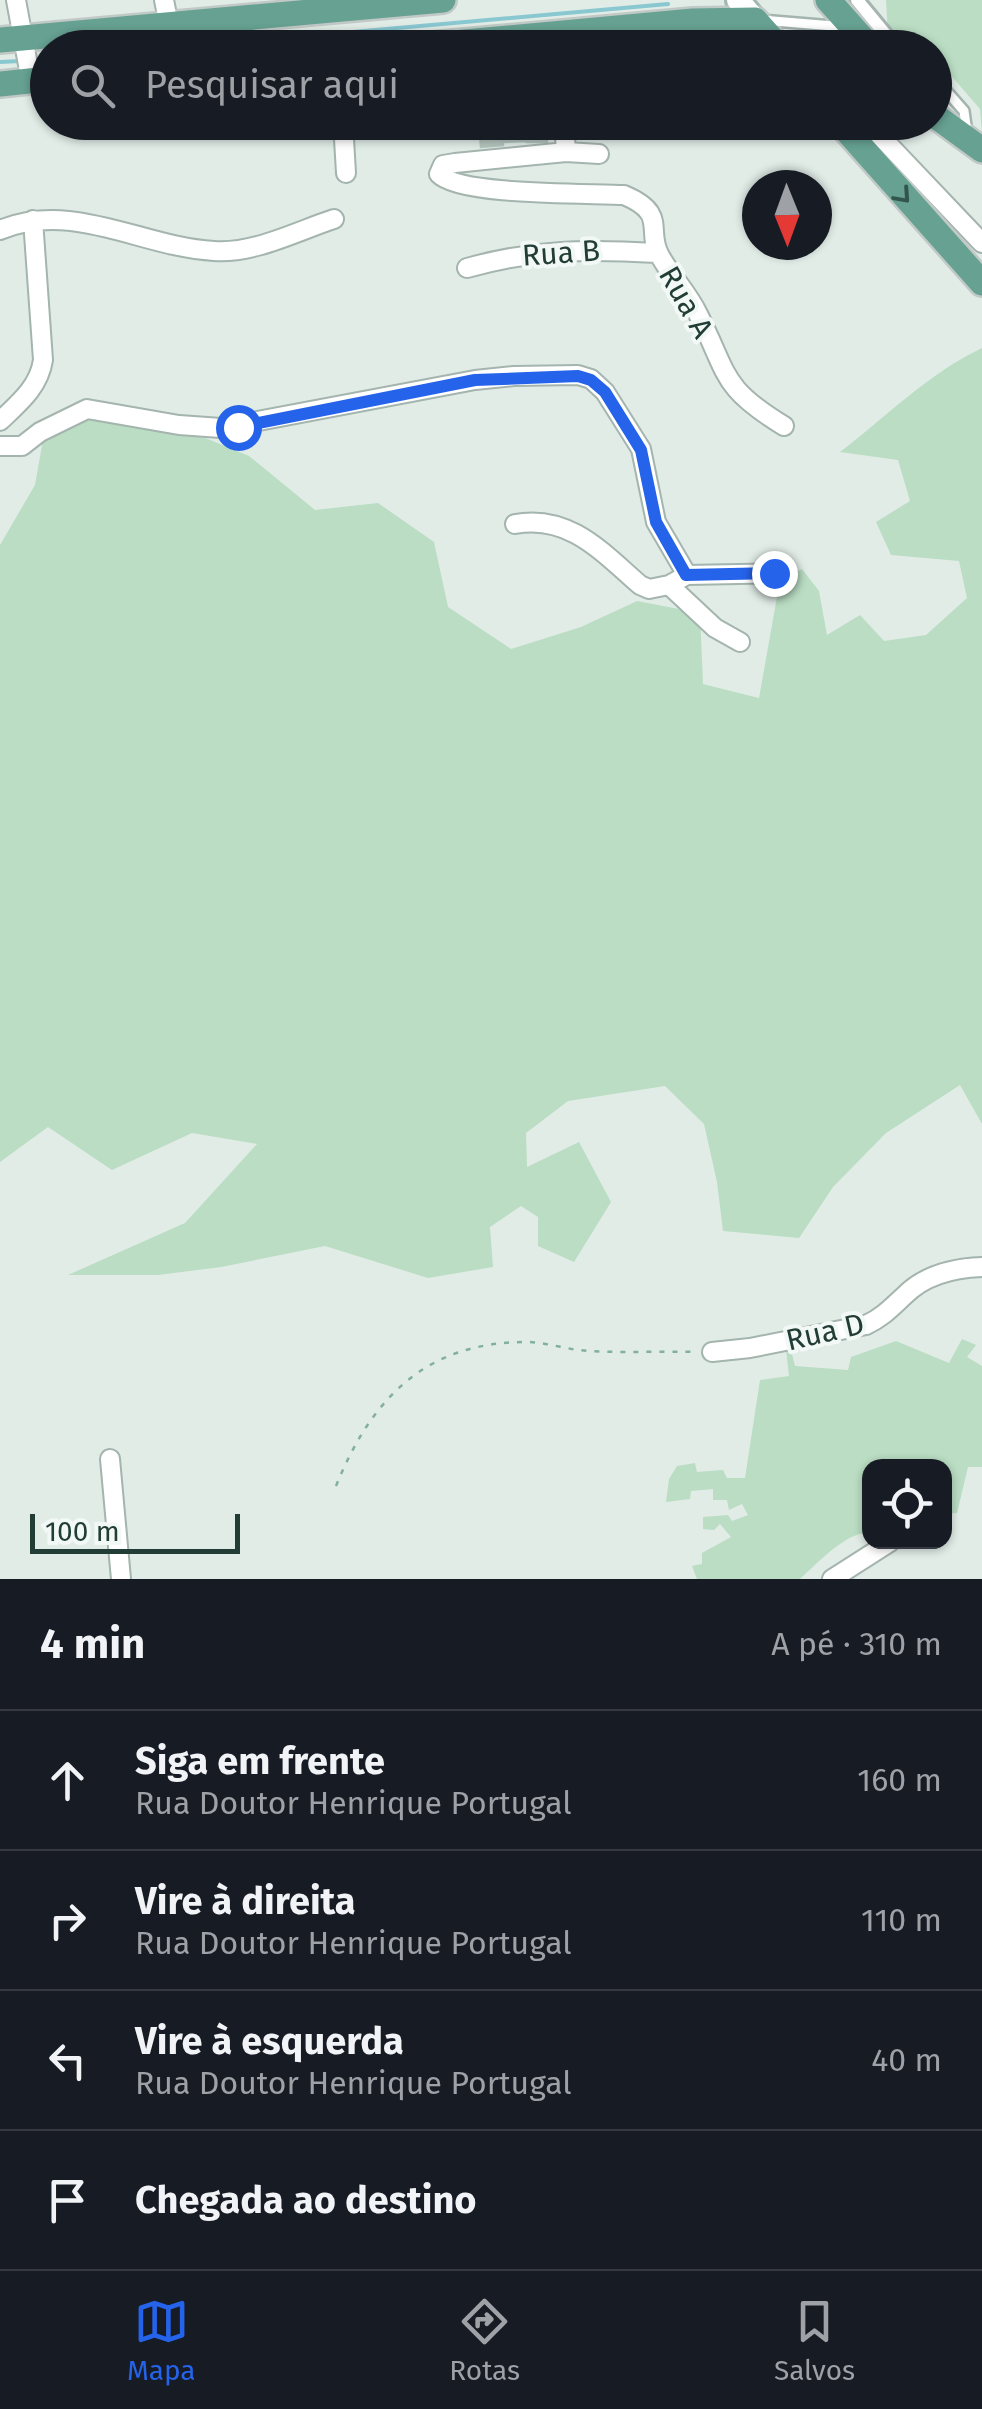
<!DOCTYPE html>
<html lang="pt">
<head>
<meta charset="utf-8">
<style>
  :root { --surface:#171b24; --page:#242831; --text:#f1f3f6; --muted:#9ea1a6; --line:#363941; --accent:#2563eb }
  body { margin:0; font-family:"Fira Sans",sans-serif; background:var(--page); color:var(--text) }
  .controls { position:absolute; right:30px; bottom:30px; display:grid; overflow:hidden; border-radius:20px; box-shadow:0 2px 8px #0004 }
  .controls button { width:90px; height:90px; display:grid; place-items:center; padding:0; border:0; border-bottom:2px solid var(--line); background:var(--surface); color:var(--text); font:50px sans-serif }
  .compass { position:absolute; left:742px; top:170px; width:90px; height:90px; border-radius:50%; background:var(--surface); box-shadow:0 2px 8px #0004; rotate:179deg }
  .scale { position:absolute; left:30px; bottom:25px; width:210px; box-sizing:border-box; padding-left:10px; border:5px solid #223d35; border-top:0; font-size:28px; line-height:35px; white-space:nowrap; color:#223d35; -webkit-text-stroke:8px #f2f8f5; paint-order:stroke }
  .stop { position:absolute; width:30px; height:30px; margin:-22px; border:8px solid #2563eb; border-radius:50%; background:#fff }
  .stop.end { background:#2563eb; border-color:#fff; box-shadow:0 2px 10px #0008 }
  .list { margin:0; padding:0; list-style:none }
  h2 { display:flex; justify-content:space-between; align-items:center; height:130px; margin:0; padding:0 40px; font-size:42px }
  h2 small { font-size:32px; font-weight:400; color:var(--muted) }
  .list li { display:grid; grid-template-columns:65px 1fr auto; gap:30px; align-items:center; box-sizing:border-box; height:140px; padding:0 40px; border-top:2px solid var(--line) }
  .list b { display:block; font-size:38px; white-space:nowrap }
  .list p { margin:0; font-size:32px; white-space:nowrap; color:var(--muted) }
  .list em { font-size:32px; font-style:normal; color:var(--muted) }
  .icon { flex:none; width:55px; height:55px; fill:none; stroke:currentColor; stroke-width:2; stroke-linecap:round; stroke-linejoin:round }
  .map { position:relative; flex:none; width:982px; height:1579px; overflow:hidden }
  .search { position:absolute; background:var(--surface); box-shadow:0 2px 8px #0004; left:30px; right:30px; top:30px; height:110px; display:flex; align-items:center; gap:25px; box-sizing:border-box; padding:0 35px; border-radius:55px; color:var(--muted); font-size:38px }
  .sheet { height:690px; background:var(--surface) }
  nav { display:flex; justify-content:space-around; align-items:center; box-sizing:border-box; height:140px; border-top:2px solid var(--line); background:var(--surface); font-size:28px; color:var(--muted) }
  nav a { display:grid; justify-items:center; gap:5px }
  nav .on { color:var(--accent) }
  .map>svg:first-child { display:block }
</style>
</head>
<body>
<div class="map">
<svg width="982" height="1579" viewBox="0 0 982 1579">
  <rect width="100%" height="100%" fill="#e1ece7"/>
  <!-- green -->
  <path fill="#baddc3" d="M886,0H982V133L980,109L935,57L934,48L926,47L919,39L888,33Z
    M982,348V1124L960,1085L886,1133L833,1187L799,1238L723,1231L717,1182L704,1124L665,1086L568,1101L526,1133L527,1167L579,1142L611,1202L574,1262L538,1246V1217L521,1206L490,1227L493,1267L428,1278L325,1246L221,1267L158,1275H68L185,1223L257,1144L192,1133L112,1170L48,1127L0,1162V545L35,485L44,434L92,417L181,428L249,456L315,510L378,503L434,542L448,607L511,649L581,627L637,601L700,613L703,684L759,698L780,580L802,569L819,591L827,635L860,615L884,641L926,635L967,598L959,561L891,555L876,522L910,501L898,460L840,452C887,416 929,373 982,348Z
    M962,1339L976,1345L967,1357L982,1366V1467H968L957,1513L945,1514L944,1466H870L869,1533C845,1532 817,1564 800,1579H697L692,1566L702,1564V1553L731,1537L720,1524L714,1530L703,1529V1517L728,1515L732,1521L748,1515L742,1504L729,1510L727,1500H713V1489L691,1491L690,1499L666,1502L669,1479L677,1466L695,1463L697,1472L723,1470L727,1478H745L760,1380L789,1376L786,1350H791L795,1366L848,1370L851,1357L896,1341L949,1363Z"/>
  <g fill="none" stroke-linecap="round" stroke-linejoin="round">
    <!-- stream -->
    <path stroke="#89c7d1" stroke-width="4" d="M171,48L668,4
      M35,59L48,58
      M0,62L20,61"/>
  </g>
  <!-- building -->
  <path fill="#b7c7c0" stroke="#b4c5be" stroke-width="2.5" d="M479,122H501L503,145L481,147Z
    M504,122H524L525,141L505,142Z
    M527,122H546L547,142H527Z"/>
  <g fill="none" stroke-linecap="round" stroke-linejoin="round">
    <!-- service casing -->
    <g stroke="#a4b4ae" stroke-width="14">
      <path id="service" d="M761,20L845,27
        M934,77L964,111L967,133"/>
    </g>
    <!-- pedestrian casing -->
    <g stroke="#a4b4ae" stroke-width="18">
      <path id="pedestrian" d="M857,0L896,47"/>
    </g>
    <!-- minor casing -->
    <g stroke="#a4b4ae" stroke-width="22">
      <path id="minor" d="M16,0L31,81
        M164,0L169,25
        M343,122L346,173
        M564,122L566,152
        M867,122L982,243
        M599,154L566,152L455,163L443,165L439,174C459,196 590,193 624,195C669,214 645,230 660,256C671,276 688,293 698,314C729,375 720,387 784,426
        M0,230C73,200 141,247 214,251C254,254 297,231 334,219
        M467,268C534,249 588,249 657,253
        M0,421C19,403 39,387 43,360L33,220
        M0,446H22L40,432L87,409L179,425L221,428L475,380L514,376L578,375L591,379L605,392L641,449L656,522L687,575
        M515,524C569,514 602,552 640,585L649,589L669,585
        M740,642L715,628L669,585L687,575L785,573
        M712,1352L750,1348L866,1325C883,1317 892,1307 905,1295C925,1275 955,1268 982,1267
        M110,1459L121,1579
        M832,1579L890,1542"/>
    </g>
    <!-- secondary casing -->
    <g stroke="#a0b8af" stroke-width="28">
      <path id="secondary" d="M738,0L755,20"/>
    </g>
    <!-- primary casing -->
    <g stroke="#c1c9c6" stroke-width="30">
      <path id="primary" d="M828,0L871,48
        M0,40L443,0
        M399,48L693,21L755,20L780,48
        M0,84L48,79
        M934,115L982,150
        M839,122L982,283"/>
    </g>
    <!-- path -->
    <path stroke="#82afa1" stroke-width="2.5" stroke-dasharray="5 8" stroke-linecap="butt" d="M333,31L337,48
      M336,1486C372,1397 427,1341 529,1342C549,1343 569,1350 589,1351C625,1353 661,1351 696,1352"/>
    <!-- service -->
    <use href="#service" stroke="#fff" stroke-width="9"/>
    <!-- pedestrian -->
    <use href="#pedestrian" stroke="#fff" stroke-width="12"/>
    <!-- minor -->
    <use href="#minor" stroke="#fff" stroke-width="18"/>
    <!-- secondary -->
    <use href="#secondary" stroke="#fff" stroke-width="22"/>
    <!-- primary -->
    <use href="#primary" stroke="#66a192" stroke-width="25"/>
  </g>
  <!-- one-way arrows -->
  <defs><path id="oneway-chevron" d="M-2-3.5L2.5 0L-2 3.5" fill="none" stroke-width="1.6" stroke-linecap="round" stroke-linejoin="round" transform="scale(2.5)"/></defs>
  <use stroke="#33564c" href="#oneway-chevron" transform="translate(903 196) rotate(48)"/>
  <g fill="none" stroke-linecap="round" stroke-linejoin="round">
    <!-- route -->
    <path stroke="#2563eb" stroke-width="12" d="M238,427L475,380L578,376L591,380L605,392L641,450L656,522L686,575L774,573"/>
  </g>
  <g text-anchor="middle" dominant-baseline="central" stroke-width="8" stroke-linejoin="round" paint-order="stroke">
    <!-- street labels -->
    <g font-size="30" fill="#223d35" stroke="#f2f8f5">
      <text transform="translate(561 253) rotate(-4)">Rua B</text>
      <text transform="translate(686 302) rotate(60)">Rua A</text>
      <text transform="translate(825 1332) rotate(-13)">Rua D</text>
    </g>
  </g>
</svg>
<div class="controls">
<button><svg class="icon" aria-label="locate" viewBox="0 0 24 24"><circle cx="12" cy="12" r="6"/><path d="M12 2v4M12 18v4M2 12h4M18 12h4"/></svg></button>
</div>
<svg class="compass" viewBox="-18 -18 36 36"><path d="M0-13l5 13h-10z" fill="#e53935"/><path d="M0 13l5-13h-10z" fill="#9ea1a6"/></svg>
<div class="scale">100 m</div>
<div class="stop" style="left:238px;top:427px"></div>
<div class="stop end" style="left:774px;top:573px"></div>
<div class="search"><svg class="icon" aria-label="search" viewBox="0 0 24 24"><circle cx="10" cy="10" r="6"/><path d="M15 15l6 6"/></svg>Pesquisar aqui</div>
</div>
<section class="sheet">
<h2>4 min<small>A pé · 310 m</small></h2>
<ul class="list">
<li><svg class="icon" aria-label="ahead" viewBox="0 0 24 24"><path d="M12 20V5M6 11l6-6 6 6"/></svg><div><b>Siga em frente</b><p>Rua Doutor Henrique Portugal</p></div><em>160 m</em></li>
<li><svg class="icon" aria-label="right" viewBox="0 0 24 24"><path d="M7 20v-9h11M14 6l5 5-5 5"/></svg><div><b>Vire à direita</b><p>Rua Doutor Henrique Portugal</p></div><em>110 m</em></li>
<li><svg class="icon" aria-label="left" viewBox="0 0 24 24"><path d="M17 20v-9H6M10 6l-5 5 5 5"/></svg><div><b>Vire à esquerda</b><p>Rua Doutor Henrique Portugal</p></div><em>40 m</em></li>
<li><svg class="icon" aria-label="arrive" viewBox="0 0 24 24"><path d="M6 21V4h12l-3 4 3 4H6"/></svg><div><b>Chegada ao destino</b></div></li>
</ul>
</section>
<nav>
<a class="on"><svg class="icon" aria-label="map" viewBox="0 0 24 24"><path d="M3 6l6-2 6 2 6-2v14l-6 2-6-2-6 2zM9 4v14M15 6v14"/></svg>Mapa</a>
<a><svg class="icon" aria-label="directions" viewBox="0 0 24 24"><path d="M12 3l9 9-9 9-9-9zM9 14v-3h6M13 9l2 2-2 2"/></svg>Rotas</a>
<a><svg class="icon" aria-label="saved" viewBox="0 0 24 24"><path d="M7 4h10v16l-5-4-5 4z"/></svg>Salvos</a>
</nav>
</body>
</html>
